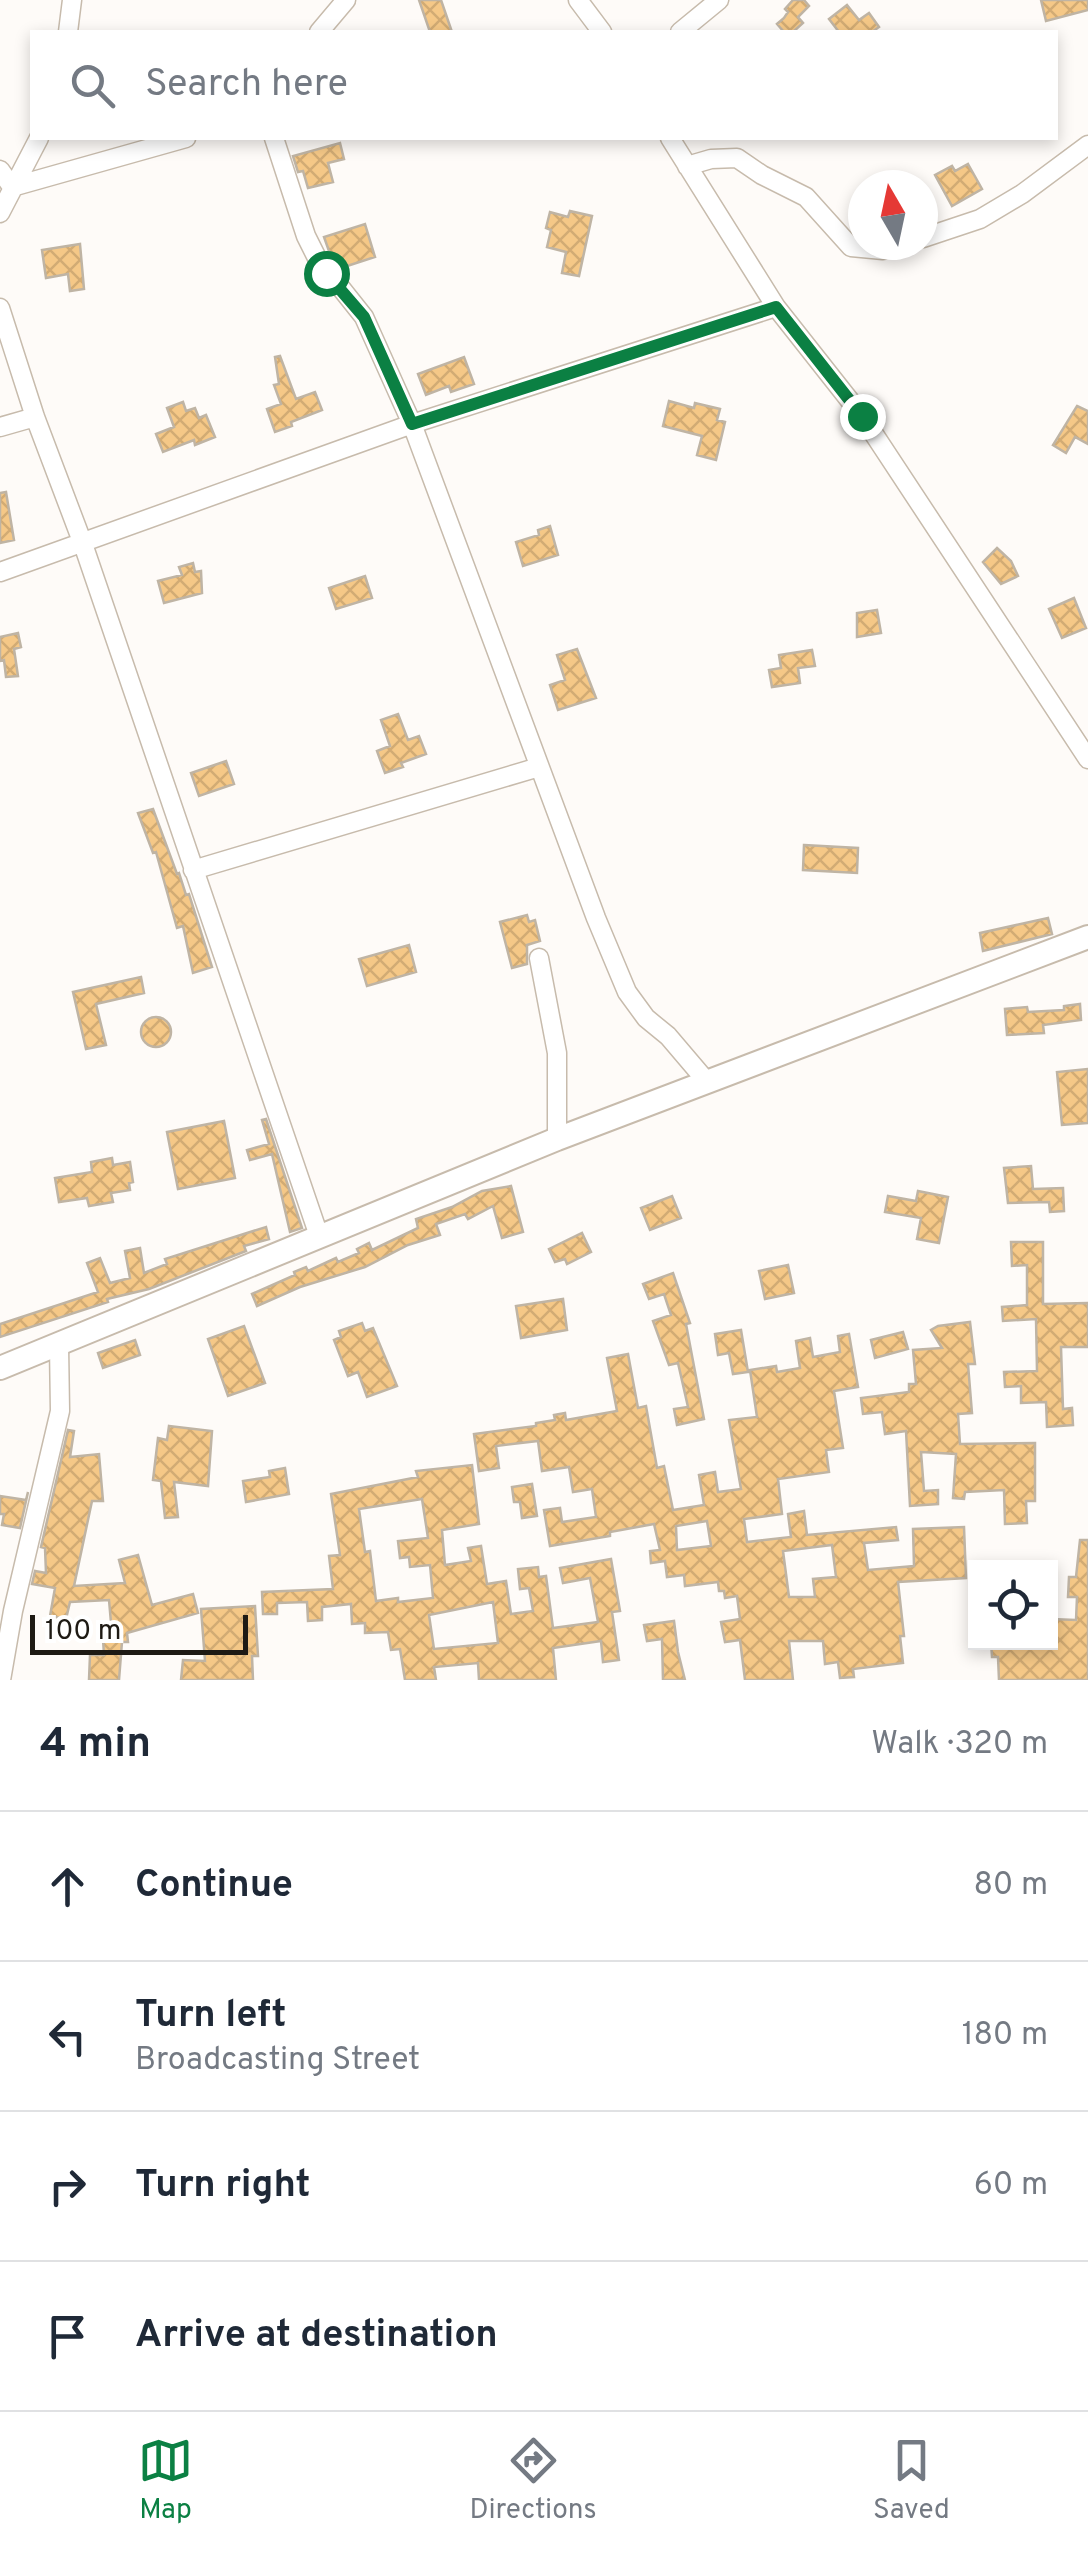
<!DOCTYPE html>
<html lang="en">
<head>
<meta charset="utf-8">
<style>
  :root { --surface:#fff; --page:#f6f6f7; --text:#1f2937; --muted:#747a83; --line:#e0e1e3; --accent:#0b8043 }
  body { margin:0; font-family:Overpass,sans-serif; background:var(--page); color:var(--text) }
  .controls { position:absolute; right:30px; bottom:30px; display:grid; overflow:hidden; border-radius:0px; box-shadow:0 5px 15px #0003 }
  .controls button { width:90px; height:90px; display:grid; place-items:center; padding:0; border:0; border-bottom:2px solid var(--line); background:var(--surface); color:var(--text); font:50px sans-serif }
  .compass { position:absolute; left:848px; top:170px; width:90px; height:90px; border-radius:50%; background:var(--surface); box-shadow:0 5px 15px #0003; rotate:351deg }
  .scale { position:absolute; left:30px; bottom:25px; width:218px; box-sizing:border-box; padding-left:10px; border:5px solid #1e1a14; border-top:0; font-size:28px; line-height:35px; white-space:nowrap; color:#1e1a14; -webkit-text-stroke:8px #fff; paint-order:stroke }
  .stop { position:absolute; width:30px; height:30px; margin:-22px; border:8px solid #0b8043; border-radius:50%; background:#fff }
  .stop.end { background:#0b8043; border-color:#fff; box-shadow:0 2px 10px #0008 }
  .list { margin:0; padding:0; list-style:none }
  h2 { display:flex; justify-content:space-between; align-items:center; height:130px; margin:0; padding:0 40px; font-size:42px }
  h2 small { font-size:32px; font-weight:400; color:var(--muted) }
  .list li { display:grid; grid-template-columns:65px 1fr auto; gap:30px; align-items:center; box-sizing:border-box; height:150px; padding:0 40px; border-top:2px solid var(--line) }
  .list b { display:block; font-size:38px; white-space:nowrap }
  .list p { margin:0; font-size:32px; white-space:nowrap; color:var(--muted) }
  .list em { font-size:32px; font-style:normal; color:var(--muted) }
  .icon { flex:none; width:55px; height:55px; fill:none; stroke:currentColor; stroke-width:2; stroke-linecap:round; stroke-linejoin:round }
  .map { position:relative; flex:none; width:1088px; height:1680px; overflow:hidden }
  .search { position:absolute; background:var(--surface); box-shadow:0 5px 15px #0003; left:30px; right:30px; top:30px; height:110px; display:flex; align-items:center; gap:25px; box-sizing:border-box; padding:0 35px; border-radius:0px; color:var(--muted); font-size:38px }
  .sheet { height:730px; background:var(--surface) }
  nav { display:flex; justify-content:space-around; align-items:center; box-sizing:border-box; height:140px; border-top:2px solid var(--line); background:var(--surface); font-size:28px; color:var(--muted) }
  nav a { display:grid; justify-items:center; gap:5px }
  nav .on { color:var(--accent) }
  .map>svg:first-child { display:block }
</style>
</head>
<body>
<div class="map">
<svg width="1088" height="1680" viewBox="0 0 1088 1680">
  <defs>
    <pattern id="building-cross-hatch" width="8" height="8" patternUnits="userSpaceOnUse" patternTransform="scale(2.5)"><rect width="8" height="8" fill="#f5c887"/><path d="M0 0l8 8M0 8l8-8" fill="none" stroke="#d2ab74"/></pattern>
  </defs>
  <rect width="100%" height="100%" fill="#fefbf8"/>
  <!-- building -->
  <path fill="url(#building-cross-hatch)" stroke="#bfb4a4" stroke-width="2.5" fill-rule="evenodd" d="M419,0H441L452,32H430Z
    M793,0H804L809,6L798,17L803,23L793,32H784L777,24L784,18L788,12L785,9Z
    M1041,0H1088V10L1046,21Z
    M847,5L859,20L869,13L879,27L872,32H839L829,19Z
    M340,143L344,159L328,163L333,182L308,188L303,171L298,172L293,156Z
    M968,164L982,189L952,206L935,175L952,166L955,171Z
    M570,211L592,216L579,276L562,273L566,252L547,247L551,230L546,228L550,212L568,217Z
    M365,224L375,257L341,268L330,254L324,237Z
    M80,244L84,289L70,291L68,274L46,278L42,250Z
    M280,356L296,399L315,392L322,410L291,422L292,426L275,432L267,409L281,404L274,385L279,384L275,357Z
    M464,357L474,384L451,392L449,386L426,395L418,374Z
    M669,401L694,408L695,403L720,409L717,420L725,422L716,460L697,455L702,436L663,426Z
    M183,402L186,411L195,408L199,418L206,415L215,437L195,445L194,440L163,452L156,434L174,427L167,408Z
    M1077,406L1088,411V444L1075,437L1066,453L1053,445Z
    M6,492L14,540L0,543V493Z
    M550,526L558,555L523,566L516,542L539,535L538,530Z
    M997,548L1011,561L1018,576L1001,584L983,562Z
    M193,563L195,572L201,571L202,593L164,603L158,581L182,575L179,567Z
    M365,576L372,598L336,609L329,588Z
    M1074,598L1086,628L1062,638L1049,609Z
    M877,610L881,633L857,637V613Z
    M18,633L21,647L14,649L18,676L6,677L4,660L0,661V637Z
    M577,649L596,698L558,710L550,685L565,680L557,655Z
    M812,650L815,666L798,668L800,683L772,687L769,670L781,668L779,655Z
    M398,714L408,740L419,736L426,754L401,763L403,767L385,773L377,751L390,746L381,720Z
    M226,761L234,784L199,796L191,773Z
    M153,809L177,874L179,873L186,895L189,894L212,967L193,973L183,926L177,928L156,852L153,853L138,813Z
    M804,845L858,848L857,873L803,870Z
    M527,915L529,922L535,920L540,941L527,945V964L512,968L500,922Z
    M1048,918L1052,934L983,951L980,933Z
    M409,945L416,972L367,986L359,959Z
    M141,977L144,993L96,1004L106,1045L86,1049L73,992Z
    M1080,1004L1081,1020L1043,1025L1044,1033L1007,1035L1005,1009L1027,1007L1028,1012L1064,1010V1006Z
    M141 1032a15 15 0 1 1 30 0a15 15 0 1 1-30 0Z
    M1088,1069V1123L1062,1125L1057,1072Z
    M266,1119L302,1228L290,1232L272,1154L250,1160L247,1150L269,1144L262,1120Z
    M224,1121L235,1178L178,1189L167,1132Z
    M112,1158L113,1165L130,1162L133,1182L129,1183L130,1190L111,1193L113,1202L89,1206L87,1198L59,1202L55,1178L92,1172L91,1162Z
    M1031,1166L1033,1189L1063,1188L1064,1211L1050,1212L1049,1202L1008,1203L1004,1168Z
    M511,1186L523,1232L502,1238L493,1206L468,1219L465,1214L436,1224L440,1235L408,1245L365,1267L300,1287L257,1306L252,1294L295,1275L294,1272L306,1267L308,1271L336,1258L338,1262L359,1253L357,1249L369,1243L372,1250L418,1228L416,1219L452,1207L482,1191Z
    M918,1191L948,1197L939,1243L917,1239L921,1218L885,1212L888,1196L916,1201Z
    M672,1196L681,1218L650,1230L641,1208Z
    M266,1227L269,1239L244,1246L246,1251L149,1289L107,1299L108,1302L0,1337V1324L98,1292L87,1263L100,1258L110,1283L130,1278L125,1251L140,1248L144,1273L167,1264L165,1259Z
    M582,1233L591,1252L567,1264L565,1259L555,1262L549,1249Z
    M1011,1242H1043V1304L1088,1303V1347H1061L1063,1409L1072,1408L1073,1425L1047,1427L1046,1402L1021,1403V1386L1005,1387L1004,1372L1037,1371L1036,1319L1003,1321L1002,1307L1027,1305V1265L1012,1266Z
    M788,1265L794,1293L765,1299L759,1271Z
    M673,1273L690,1323L686,1324L704,1419L677,1425L674,1409L688,1407L678,1363L669,1365L653,1321L671,1315L664,1294L649,1299L643,1284Z
    M563,1299L567,1330L521,1338L516,1306Z
    M970,1322L975,1364H968L972,1413L958,1414L960,1444L1035,1443V1501H1026L1027,1523L1005,1524L1004,1490L965,1492L964,1499L953,1498L956,1454L921,1452L924,1491L938,1490V1504L910,1506L906,1431L885,1434L882,1412L863,1414L861,1398L909,1392V1384H916L913,1350L942,1348L931,1330L938,1326Z
    M362,1323L365,1331L373,1328L397,1386L367,1397L358,1372L348,1376L334,1340L341,1337L339,1331Z
    M244,1326L265,1383L228,1396L208,1339Z
    M741,1330L748,1372L733,1374L729,1353L718,1355L715,1334Z
    M903,1332L908,1349L875,1358L871,1340Z
    M849,1334L858,1387L834,1391L843,1448L826,1450L829,1472L778,1479L782,1514L744,1519L747,1542L791,1537L788,1514L804,1511L807,1535L896,1527L898,1540L864,1543L868,1570L914,1566L913,1529L964,1527L966,1578L898,1582L904,1636H900L903,1663L853,1669L854,1677L840,1678L838,1662L825,1664L823,1641H789L793,1680H745L740,1640L725,1642L721,1622L740,1619L737,1596L725,1598L724,1591H719L718,1582L685,1586L684,1575L667,1577L665,1561L651,1563L650,1551L660,1550L654,1524L610,1532V1536L550,1546L544,1510L560,1508L562,1522L596,1517L592,1489L573,1492L569,1467L542,1471L538,1441L496,1446L499,1468L479,1471L474,1434L536,1426V1423L555,1420L554,1415L565,1413L566,1420L617,1411L607,1358L628,1354L638,1408L646,1406L657,1468L664,1466L673,1510L704,1505L699,1475L715,1472L718,1492L741,1489L729,1420L757,1417L750,1370L776,1366L777,1372L800,1368L796,1341L810,1338L813,1357L840,1352L838,1336ZM707,1521L711,1546L677,1550L676,1526ZM832,1545L836,1577L813,1579L815,1597H789L783,1551Z
    M135,1340L140,1355L103,1368L98,1353Z
    M169,1426L212,1431L208,1486L174,1482L178,1517L165,1518L161,1481L153,1480L158,1438L167,1440Z
    M68,1430L74,1431L70,1457L99,1454L103,1501H92L74,1586L125,1583L119,1560L138,1555L152,1605L193,1594L198,1613L127,1633L128,1642H122L119,1680H89L90,1655H104L102,1623H111L109,1600L70,1602L66,1619L50,1616L55,1588L32,1584L35,1571L46,1573L45,1548L41,1547Z
    M472,1465L479,1524L442,1530L445,1565L471,1561L468,1548L481,1546L487,1584L506,1581L511,1614L533,1611L529,1588L520,1589L518,1569L538,1567L539,1577L546,1576L553,1628L598,1622L590,1578L563,1583L560,1568L611,1559L620,1611L612,1612L619,1660L603,1662L601,1641L553,1648L556,1680H479L478,1663L434,1667L436,1680H405L400,1649L391,1650L388,1632L365,1633V1623L352,1624L351,1604L322,1607V1620L308,1621L307,1602L277,1603V1614H263L262,1592L333,1589L329,1556L340,1555L331,1494L418,1477L416,1471ZM422,1499L428,1538L398,1541L400,1558L409,1557L410,1567L430,1565L433,1598L398,1602V1598L376,1601L370,1551L365,1552L359,1509ZM493,1602L498,1643L434,1649L429,1615Z
    M285,1468L289,1494L246,1502L243,1481L270,1477L269,1471Z
    M532,1484L537,1516L522,1518L520,1502H514L512,1487Z
    M28,1492L20,1528L2,1525L4,1514H0V1496L26,1500Z
    M1080,1540H1088V1680H999L998,1657H992L991,1642H1051L1052,1619L1076,1620L1077,1597H1068L1069,1577H1076Z
    M255,1606L258,1656H252L253,1680H181L183,1660L205,1661L201,1609Z
    M674,1621L678,1652L685,1680H663L662,1639L647,1641L644,1625Z"/>
  <g fill="none" stroke-linecap="round" stroke-linejoin="round">
    <!-- minor casing -->
    <g stroke="#c7bbac" stroke-width="21">
      <path id="minor" d="M578,0L602,32
        M68,32L72,0
        M319,32L346,0
        M680,32L719,0
        M274,138L306,236L317,258L364,317L412,424L596,918L627,992L646,1018L668,1036L708,1083
        M670,138L776,307L862,416L1088,759
        M687,166L711,159L737,158L762,175L806,197L851,247L883,250L899,245
        M0,170L12,187
        M12,187L186,138
        M0,213L39,138
        M923,238L980,219L1022,194L1088,145
        M0,308L35,417L83,544L319,1236
        M0,427L35,417
        M0,572L412,424L776,307
        M193,870L539,767
        M539,958L557,1053V1139
        M1,1680L13,1611L60,1411L59,1345"/>
    </g>
    <!-- major casing -->
    <g stroke="#c7bbac" stroke-width="26">
      <path id="major" d="M0,1368L557,1139L1088,937"/>
    </g>
    <!-- minor -->
    <use href="#minor" stroke="#fff" stroke-width="18"/>
    <!-- major -->
    <use href="#major" stroke="#fff" stroke-width="22"/>
  </g>
  <g fill="none" stroke-linecap="round" stroke-linejoin="round">
    <!-- route -->
    <path stroke="#0b8043" stroke-width="12" d="M326,273L364,317L412,424L776,307L862,416"/>
  </g>
</svg>
<div class="controls">
<button><svg class="icon" aria-label="locate" viewBox="0 0 24 24"><circle cx="12" cy="12" r="6"/><path d="M12 2v4M12 18v4M2 12h4M18 12h4"/></svg></button>
</div>
<svg class="compass" viewBox="-18 -18 36 36"><path d="M0-13l5 13h-10z" fill="#e53935"/><path d="M0 13l5-13h-10z" fill="#747a83"/></svg>
<div class="scale">100 m</div>
<div class="stop" style="left:326px;top:273px"></div>
<div class="stop end" style="left:862px;top:416px"></div>
<div class="search"><svg class="icon" aria-label="search" viewBox="0 0 24 24"><circle cx="10" cy="10" r="6"/><path d="M15 15l6 6"/></svg>Search here</div>
</div>
<section class="sheet">
<h2>4 min<small>Walk · 320 m</small></h2>
<ul class="list">
<li><svg class="icon" aria-label="ahead" viewBox="0 0 24 24"><path d="M12 20V5M6 11l6-6 6 6"/></svg><div><b>Continue</b></div><em>80 m</em></li>
<li><svg class="icon" aria-label="left" viewBox="0 0 24 24"><path d="M17 20v-9H6M10 6l-5 5 5 5"/></svg><div><b>Turn left</b><p>Broadcasting Street</p></div><em>180 m</em></li>
<li><svg class="icon" aria-label="right" viewBox="0 0 24 24"><path d="M7 20v-9h11M14 6l5 5-5 5"/></svg><div><b>Turn right</b></div><em>60 m</em></li>
<li><svg class="icon" aria-label="arrive" viewBox="0 0 24 24"><path d="M6 21V4h12l-3 4 3 4H6"/></svg><div><b>Arrive at destination</b></div></li>
</ul>
</section>
<nav>
<a class="on"><svg class="icon" aria-label="map" viewBox="0 0 24 24"><path d="M3 6l6-2 6 2 6-2v14l-6 2-6-2-6 2zM9 4v14M15 6v14"/></svg>Map</a>
<a><svg class="icon" aria-label="directions" viewBox="0 0 24 24"><path d="M12 3l9 9-9 9-9-9zM9 14v-3h6M13 9l2 2-2 2"/></svg>Directions</a>
<a><svg class="icon" aria-label="saved" viewBox="0 0 24 24"><path d="M7 4h10v16l-5-4-5 4z"/></svg>Saved</a>
</nav>
</body>
</html>
